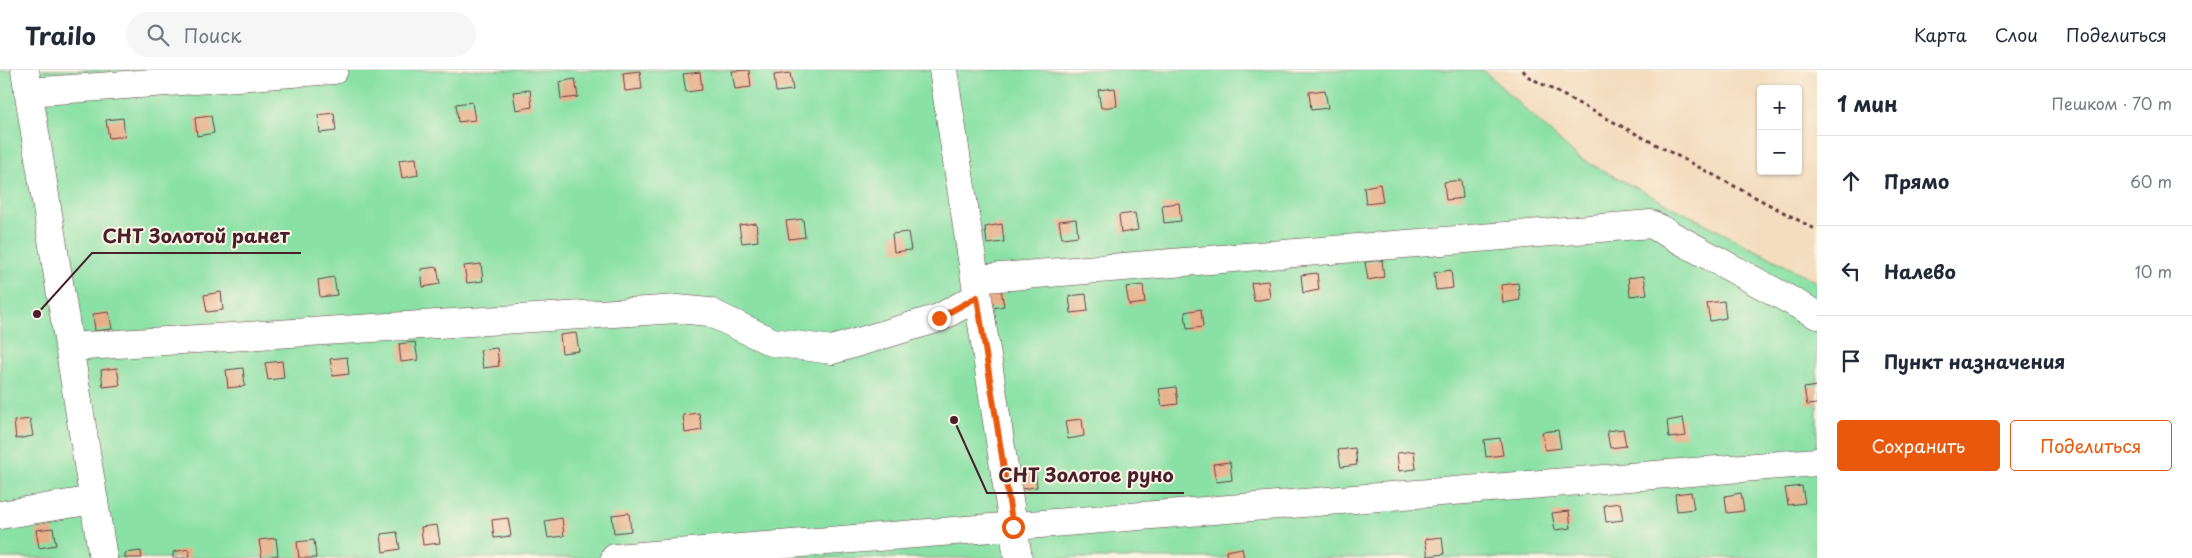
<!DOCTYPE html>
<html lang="ru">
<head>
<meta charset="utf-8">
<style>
  :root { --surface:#fff; --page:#f6f6f7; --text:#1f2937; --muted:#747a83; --line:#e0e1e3; --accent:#ea580c }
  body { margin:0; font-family:"Playpen Sans",sans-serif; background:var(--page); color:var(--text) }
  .controls { position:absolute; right:15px; top:15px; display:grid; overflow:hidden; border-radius:5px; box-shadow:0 1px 4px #0004 }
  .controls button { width:45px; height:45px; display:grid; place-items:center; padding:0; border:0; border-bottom:1px solid var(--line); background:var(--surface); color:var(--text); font:25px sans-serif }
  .stop { position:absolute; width:15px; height:15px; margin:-11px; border:4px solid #ea580c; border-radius:50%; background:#fff }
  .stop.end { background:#ea580c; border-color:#fff; box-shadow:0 1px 5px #0008 }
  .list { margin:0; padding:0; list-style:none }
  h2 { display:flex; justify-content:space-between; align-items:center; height:65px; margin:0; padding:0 20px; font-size:21px }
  h2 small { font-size:16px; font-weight:400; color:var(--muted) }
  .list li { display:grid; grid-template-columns:32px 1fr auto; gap:15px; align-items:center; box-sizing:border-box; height:90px; padding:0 20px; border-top:1px solid var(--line) }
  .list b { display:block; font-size:19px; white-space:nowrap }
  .list em { font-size:16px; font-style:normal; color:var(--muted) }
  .actions { display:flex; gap:10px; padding:15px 20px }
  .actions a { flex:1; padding:11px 0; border:1px solid var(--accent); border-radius:5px; text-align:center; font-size:18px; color:var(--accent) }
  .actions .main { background:var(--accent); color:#fff }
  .icon { flex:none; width:28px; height:28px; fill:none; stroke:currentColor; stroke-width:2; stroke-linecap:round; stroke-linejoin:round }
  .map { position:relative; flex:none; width:1817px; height:488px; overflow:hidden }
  header { display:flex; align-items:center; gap:30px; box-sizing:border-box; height:70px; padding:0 25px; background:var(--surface); border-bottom:1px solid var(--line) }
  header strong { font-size:24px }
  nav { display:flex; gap:28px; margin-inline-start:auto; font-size:18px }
  .search { width:350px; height:45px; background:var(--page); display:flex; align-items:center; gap:12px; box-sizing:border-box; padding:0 18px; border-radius:28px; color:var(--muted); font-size:19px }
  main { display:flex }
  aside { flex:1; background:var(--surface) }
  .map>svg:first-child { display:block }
</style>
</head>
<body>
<header>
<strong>Trailo</strong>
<div class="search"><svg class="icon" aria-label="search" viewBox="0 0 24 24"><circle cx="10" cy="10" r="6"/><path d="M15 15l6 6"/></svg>Поиск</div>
<nav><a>Карта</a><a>Слои</a><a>Поделиться</a></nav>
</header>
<main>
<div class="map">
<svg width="1817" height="488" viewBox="0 0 1817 488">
  <rect width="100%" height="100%" fill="#fcf5e5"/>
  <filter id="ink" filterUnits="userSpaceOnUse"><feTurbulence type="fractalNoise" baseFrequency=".02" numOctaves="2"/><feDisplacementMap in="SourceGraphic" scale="10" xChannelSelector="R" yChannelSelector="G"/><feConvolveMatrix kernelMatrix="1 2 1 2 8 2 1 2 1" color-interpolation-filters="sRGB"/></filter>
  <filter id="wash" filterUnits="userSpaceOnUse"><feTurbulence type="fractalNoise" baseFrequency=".0096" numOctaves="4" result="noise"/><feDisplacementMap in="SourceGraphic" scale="20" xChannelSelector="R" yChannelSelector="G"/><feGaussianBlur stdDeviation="1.12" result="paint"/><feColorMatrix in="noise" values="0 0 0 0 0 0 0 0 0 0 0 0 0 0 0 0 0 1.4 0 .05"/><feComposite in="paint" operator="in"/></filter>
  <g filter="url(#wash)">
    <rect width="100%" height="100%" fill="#f4ddbf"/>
    <!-- green -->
    <path fill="#89e1a5" stroke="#6a8068" d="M0,0H1483L1577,87L1817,212V488H0Z"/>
    <g id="blocks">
      <!-- building -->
      <path fill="#e7ae89" d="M749,0L751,17L735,19L732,1Z
        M640,1L642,19L625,21L623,3Z
        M700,2L702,20L686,22L683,4Z
        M790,3L793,20L776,22L774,5Z
        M575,9L578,27L561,29L559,12Z
        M1115,18L1117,36L1101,38L1098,20Z
        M530,20L532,37L516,40L513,22Z
        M1325,20L1328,38L1311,40L1309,22Z
        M472,32L475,50L458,52L456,34Z
        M334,43L336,61L320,63L318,45Z
        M211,46L214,63L197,66L195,48Z
        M123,48L125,66L109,68L106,50Z
        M416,88L418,105L402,108L399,90Z
        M1461,110L1463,128L1446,130L1444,112Z
        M1380,114L1383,132L1366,134L1364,117Z
        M1179,133L1181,151L1164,153L1162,135Z
        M1135,143L1138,160L1121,163L1119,145Z
        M803,149L805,167L789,169L786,151Z
        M1076,149L1078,166L1062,168L1059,151Z
        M756,153L758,171L742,173L739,155Z
        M1002,154L1004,172L987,174L985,157Z
        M908,162L911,180L894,182L892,164Z
        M1382,190L1384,207L1368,210L1365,192Z
        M481,194L483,211L467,213L464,196Z
        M437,197L440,214L423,217L421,199Z
        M1451,200L1453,218L1436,220L1434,203Z
        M1317,203L1319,220L1303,223L1301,205Z
        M1644,206L1647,224L1630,226L1628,208Z
        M334,207L337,225L320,227L318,210Z
        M1268,211L1270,228L1254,231L1251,213Z
        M1518,213L1520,230L1503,233L1501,215Z
        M1143,215L1145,233L1129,235L1126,217Z
        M1001,219L1004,236L987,239L985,221Z
        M221,222L223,240L207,242L204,225Z
        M1086,224L1088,241L1071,243L1069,226Z
        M1724,231L1726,248L1710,251L1707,233Z
        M1201,239L1203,257L1187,259L1185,242Z
        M109,242L112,259L95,261L93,244Z
        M576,263L579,281L562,283L560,265Z
        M415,272L418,290L401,292L399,274Z
        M497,278L499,296L483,298L480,280Z
        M347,287L349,304L333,306L330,289Z
        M282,291L284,308L268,310L265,293Z
        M117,298L120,315L103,317L101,300Z
        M243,298L245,316L228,318L226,300Z
        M1817,316V334L1807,335L1804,318Z
        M1176,317L1178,334L1162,336L1159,319Z
        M699,343L702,360L685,363L683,345Z
        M1683,348L1686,366L1669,368L1667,351Z
        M30,349L33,366L16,369L14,351Z
        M1082,349L1084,366L1068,369L1065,351Z
        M1623,359L1626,376L1610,378L1607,361Z
        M1558,360L1561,378L1545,380L1542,362Z
        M1500,368L1503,385L1486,387L1484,370Z
        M1355,378L1357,395L1341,397L1338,380Z
        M1414,381L1416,399L1399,401L1397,383Z
        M1230,392L1232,410L1216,412L1213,394Z
        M1035,399L1037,417L1021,419L1018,401Z
        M1802,416L1805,433L1788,435L1785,418Z
        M1691,422L1694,439L1677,441L1675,424Z
        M1741,423L1744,441L1727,443L1725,426Z
        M1620,433L1623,450L1606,452L1604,435Z
        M1569,441L1571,458L1555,460L1552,443Z
        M629,443L631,461L614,463L612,445Z
        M508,448L511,466L494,468L492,450Z
        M562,448L564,466L548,468L545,451Z
        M437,455L440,473L423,475L421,457Z
        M53,458L56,475L39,478L36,460Z
        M397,462L400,479L383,482L381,464Z
        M1442,467L1444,484L1428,486L1425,469Z
        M276,468L278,485L262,488L259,470Z
        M314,470L316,488H299L297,472Z
        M1242,478L1244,488H1227L1226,481Z
        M189,479L190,488H173V482Z
        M141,481L142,488H125V483Z"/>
    </g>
  </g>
  <g filter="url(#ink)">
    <use href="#blocks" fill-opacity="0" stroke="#643c41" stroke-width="1"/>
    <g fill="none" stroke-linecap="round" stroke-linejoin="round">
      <!-- minor casing -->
      <g stroke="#643c41" stroke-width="29">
        <path id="minor" d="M25,0L103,488
          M943,0L1018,488
          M28,22L334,0
          M975,209L1651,154L1817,245
          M69,277L678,239L709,242L772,272L832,280L939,248L977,227
          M0,445L94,430
          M615,488L1817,392"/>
      </g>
      <!-- path -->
      <path stroke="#643c41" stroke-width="3" stroke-dasharray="4 4" stroke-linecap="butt" d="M1523,0L1527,6L1817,160"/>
      <!-- minor -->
      <use href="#minor" stroke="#fff" stroke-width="28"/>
    </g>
  </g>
  <g fill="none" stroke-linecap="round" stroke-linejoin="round" filter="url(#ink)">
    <!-- route -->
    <path stroke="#ea580c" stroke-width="6" d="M939,248L977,227L1013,457"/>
  </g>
  <!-- callouts -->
  <path fill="none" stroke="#4a1f2b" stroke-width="2" d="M37 244L92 183H301M954 350L987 423H1184"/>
  <g fill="#4a1f2b" stroke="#fcf5e5" stroke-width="2">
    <circle cx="37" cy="244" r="5"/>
    <circle cx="954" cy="350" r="5"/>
  </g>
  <g font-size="19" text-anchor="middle" font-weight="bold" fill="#4a1f2b" stroke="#fcf5e5" stroke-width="4" stroke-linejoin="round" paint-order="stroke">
    <text x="196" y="173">СНТ Золотой ранет</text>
    <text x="1086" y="412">СНТ Золотое руно</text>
  </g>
</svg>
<div class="controls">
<button>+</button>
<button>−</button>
</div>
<div class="stop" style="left:1013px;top:457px"></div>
<div class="stop end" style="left:939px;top:248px"></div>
</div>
<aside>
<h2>1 мин<small>Пешком · 70 m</small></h2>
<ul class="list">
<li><svg class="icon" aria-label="ahead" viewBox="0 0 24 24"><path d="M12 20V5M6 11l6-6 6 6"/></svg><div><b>Прямо</b></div><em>60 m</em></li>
<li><svg class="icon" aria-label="left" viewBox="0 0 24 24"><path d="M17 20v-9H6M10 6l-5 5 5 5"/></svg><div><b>Налево</b></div><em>10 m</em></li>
<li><svg class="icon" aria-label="arrive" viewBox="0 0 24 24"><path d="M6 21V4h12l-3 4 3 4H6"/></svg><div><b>Пункт назначения</b></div></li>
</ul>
<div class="actions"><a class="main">Сохранить</a><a>Поделиться</a></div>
</aside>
</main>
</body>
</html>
